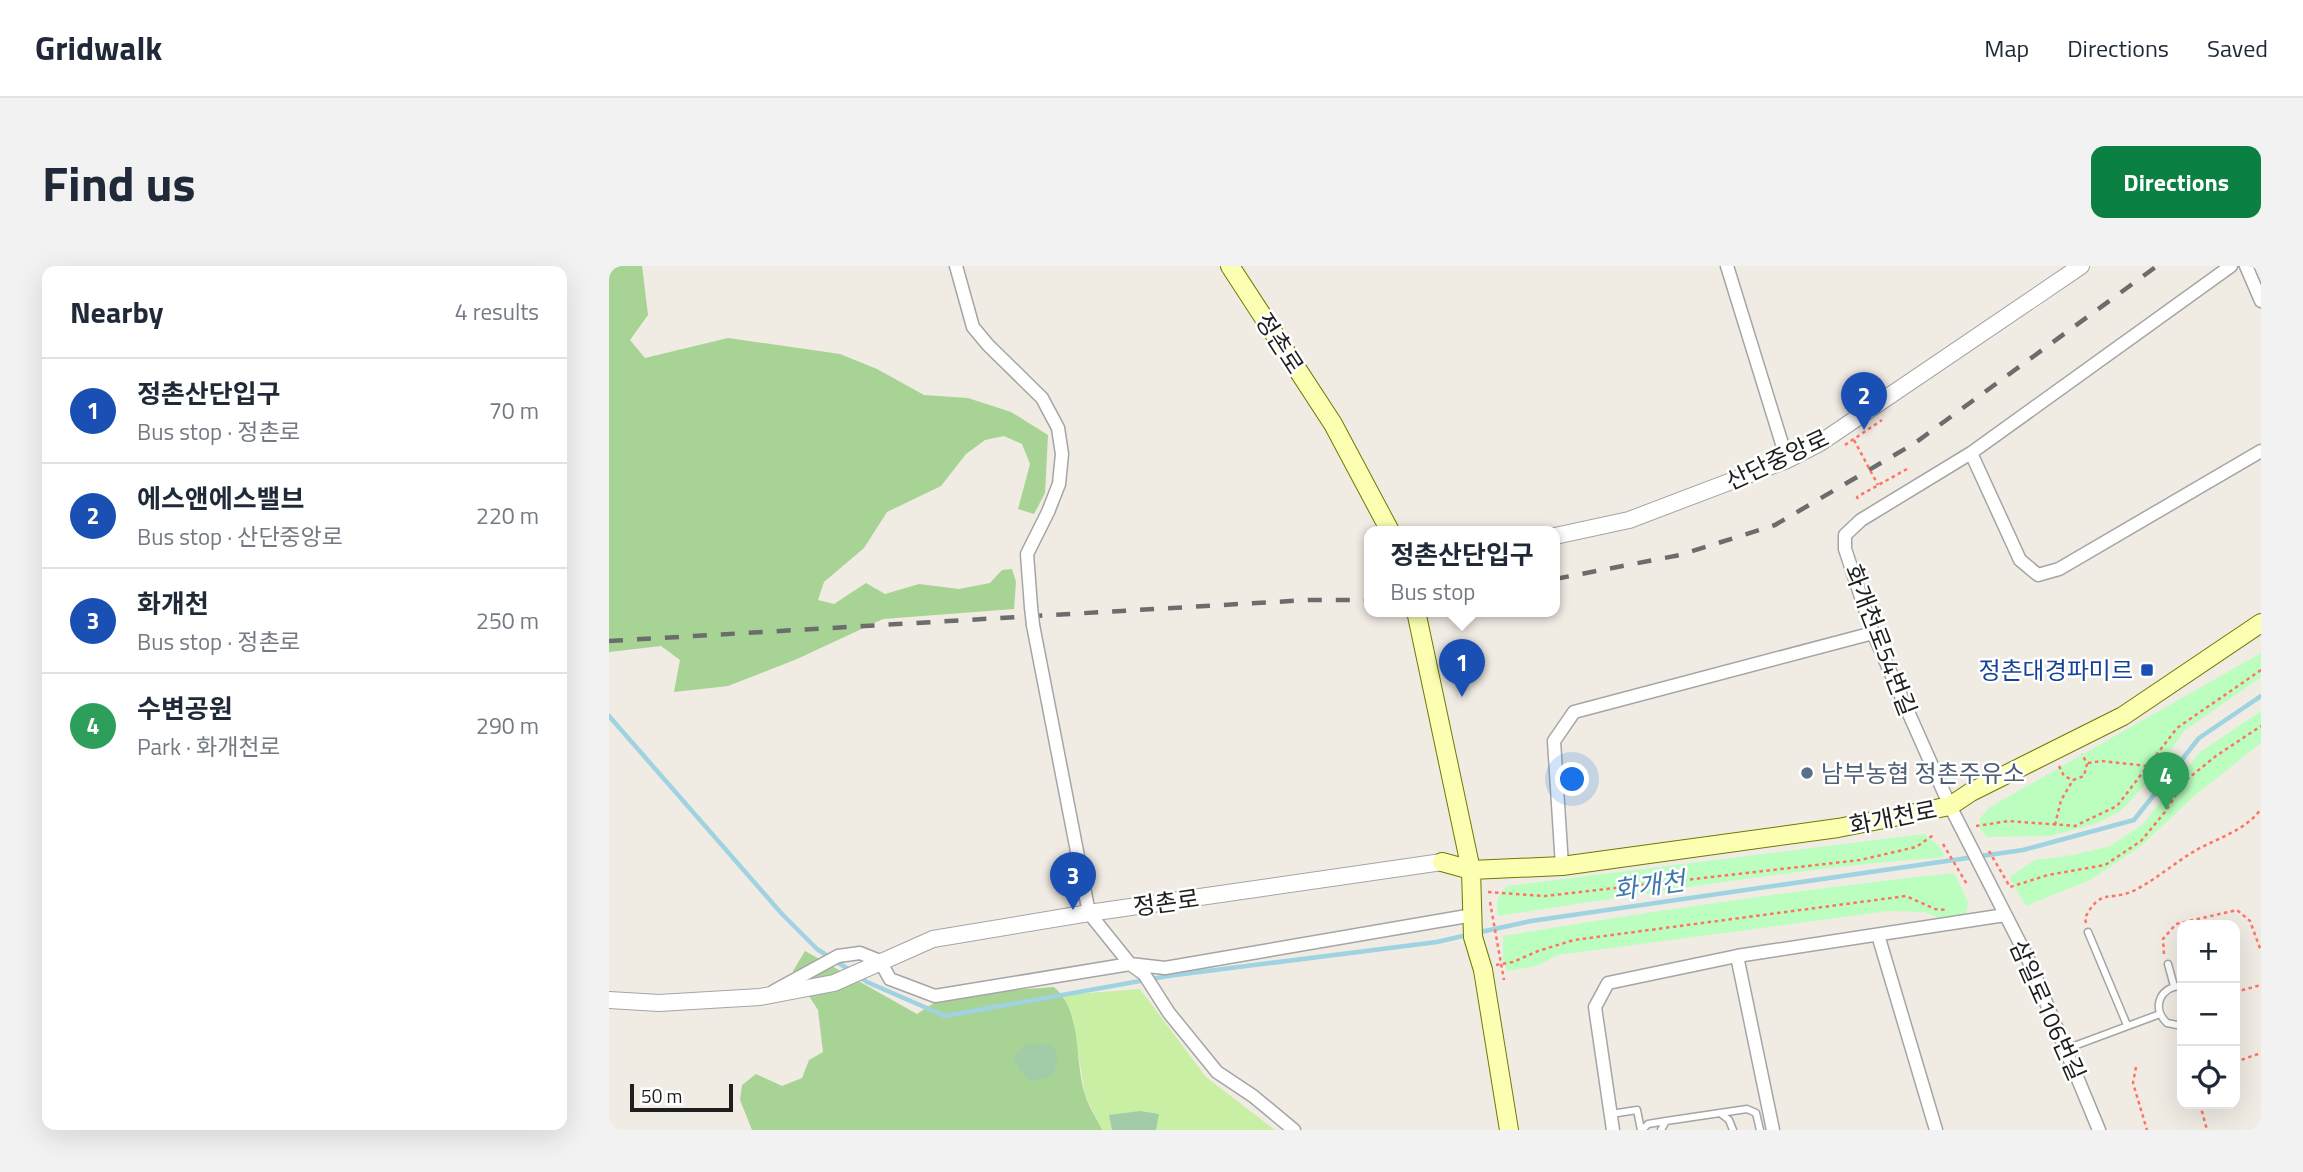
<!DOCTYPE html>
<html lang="en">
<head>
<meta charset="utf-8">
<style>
  :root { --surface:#fff; --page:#f2f2f3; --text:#1f2937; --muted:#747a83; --line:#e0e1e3; --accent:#0b8043 }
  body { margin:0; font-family:"Titillium Web","Noto Sans KR",sans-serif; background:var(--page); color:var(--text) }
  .controls { position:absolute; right:21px; bottom:21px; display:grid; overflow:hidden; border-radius:14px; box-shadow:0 7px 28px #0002 }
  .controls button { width:63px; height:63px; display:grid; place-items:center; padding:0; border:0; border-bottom:2px solid var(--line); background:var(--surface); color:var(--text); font:35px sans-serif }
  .scale { position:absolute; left:21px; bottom:18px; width:103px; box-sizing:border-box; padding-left:7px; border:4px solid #1e1e1e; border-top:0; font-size:19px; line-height:24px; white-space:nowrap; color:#1e1e1e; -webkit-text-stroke:5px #fff; paint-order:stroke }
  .you { position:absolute; left:964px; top:514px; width:24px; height:24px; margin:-18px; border:5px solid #fff; border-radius:50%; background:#1a73e8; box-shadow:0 0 0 10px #1a73e833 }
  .badge { display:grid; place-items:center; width:46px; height:46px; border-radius:50%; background:var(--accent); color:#fff; font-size:23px; font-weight:700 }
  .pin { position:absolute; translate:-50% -58px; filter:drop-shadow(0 2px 4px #0008) }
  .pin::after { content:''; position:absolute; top:37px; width:24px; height:21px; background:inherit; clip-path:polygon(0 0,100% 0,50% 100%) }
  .popup { position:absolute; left:755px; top:260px; width:196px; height:91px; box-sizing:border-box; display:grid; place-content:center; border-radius:14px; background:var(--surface); filter:drop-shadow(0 2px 5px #0005); font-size:23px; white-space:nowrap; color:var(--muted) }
  .popup b { font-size:26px; color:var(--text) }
  .popup::after { content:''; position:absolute; left:50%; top:100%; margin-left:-14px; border:14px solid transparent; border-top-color:var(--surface) }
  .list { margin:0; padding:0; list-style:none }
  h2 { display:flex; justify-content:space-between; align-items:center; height:91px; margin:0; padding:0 28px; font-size:30px }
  h2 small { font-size:23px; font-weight:400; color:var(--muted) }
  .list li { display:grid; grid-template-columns:46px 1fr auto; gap:21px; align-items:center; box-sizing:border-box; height:105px; padding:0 28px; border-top:2px solid var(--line) }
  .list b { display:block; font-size:26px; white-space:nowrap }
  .list p { margin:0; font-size:23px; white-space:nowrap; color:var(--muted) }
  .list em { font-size:23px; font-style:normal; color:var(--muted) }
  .icon { flex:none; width:38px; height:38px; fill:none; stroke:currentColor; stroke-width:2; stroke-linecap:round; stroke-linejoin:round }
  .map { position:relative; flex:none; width:1652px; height:864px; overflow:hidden; border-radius:14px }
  header { display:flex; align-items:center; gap:42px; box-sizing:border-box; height:98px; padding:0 35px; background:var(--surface); border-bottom:2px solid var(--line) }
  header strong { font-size:33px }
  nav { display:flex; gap:38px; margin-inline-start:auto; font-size:24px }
  .intro { display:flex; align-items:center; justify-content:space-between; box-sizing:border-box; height:168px; padding:0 42px }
  h1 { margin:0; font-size:49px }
  .button { padding:18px 32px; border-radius:14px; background:var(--accent); color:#fff; font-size:24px; font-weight:700 }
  main { display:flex; gap:42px; padding:0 42px }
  aside { flex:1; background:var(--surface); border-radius:14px; box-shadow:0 7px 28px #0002 }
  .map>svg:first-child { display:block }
</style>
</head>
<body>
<header>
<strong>Gridwalk</strong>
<nav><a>Map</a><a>Directions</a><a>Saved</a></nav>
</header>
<div class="intro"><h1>Find us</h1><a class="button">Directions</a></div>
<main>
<aside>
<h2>Nearby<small>4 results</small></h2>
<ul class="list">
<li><span class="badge" style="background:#1a4fb4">1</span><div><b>정촌산단입구</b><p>Bus stop · 정촌로</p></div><em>70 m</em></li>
<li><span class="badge" style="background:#1a4fb4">2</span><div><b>에스앤에스밸브</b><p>Bus stop · 산단중앙로</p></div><em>220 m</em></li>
<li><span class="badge" style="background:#1a4fb4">3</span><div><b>화개천</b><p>Bus stop · 정촌로</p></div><em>250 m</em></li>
<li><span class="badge" style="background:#2e9e5b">4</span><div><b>수변공원</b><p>Park · 화개천로</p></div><em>290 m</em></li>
</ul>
</aside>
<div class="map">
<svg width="1652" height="864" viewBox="0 0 1652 864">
  <rect width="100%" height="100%" fill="#f0ebe3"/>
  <!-- grass -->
  <path fill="#c9efa4" d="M531,723L597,811L666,864H493L476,829L464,753L454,729Z"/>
  <!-- forest -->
  <path fill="#a7d394" d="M0,0H33L39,49L21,74L36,92L119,72L231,88L268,103L315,129L359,132L402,146L439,169L436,227L425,248L409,243L421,198L413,178L395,170L376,174L357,188L332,220L278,246L255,282L215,316L209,334L225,338L257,317L276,328L310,318L350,323L381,317L393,304L403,303L407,316L405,343L274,353L188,393L119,420L65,426L71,394L52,380L0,386Z
    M196,685L308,748L331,733L359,727L445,721C474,746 465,795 476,829C480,841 488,853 493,864H143L131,834L133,819L147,808L173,820L193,812L200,794L214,786L209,744L184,705Z"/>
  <!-- cemetery -->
  <path fill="#a2cba8" d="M417,778L443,779L449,790L444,810L422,816L410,803L405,790Z
    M531,845L550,848L547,864H503L500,849Z"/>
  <!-- park -->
  <path fill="#bcfec0" d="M1652,387V411L1575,465L1546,507L1512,545L1486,558L1441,570L1378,571L1371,563V552L1381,541Z
    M1652,445V477L1585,530L1531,581L1481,614L1417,640L1401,613L1403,609L1426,594L1464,589L1501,580L1534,558L1591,486Z
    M1315,568L1330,580L1336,591C1186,602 1037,628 889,650C887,636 888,630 898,620Z
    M1345,607L1359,636L1357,650L1331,652L1315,646L1279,645L949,689L927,700L898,705L894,692V670C1044,645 1194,623 1345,607Z"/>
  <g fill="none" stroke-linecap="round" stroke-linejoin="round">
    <!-- stream -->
    <path stroke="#9fd3e1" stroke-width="4.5" d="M0,450L173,648L208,683L242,705
      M867,667L922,655L1414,584L1525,554L1590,472L1652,430
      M249,710L258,716L336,750L559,710L828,676L858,669"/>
    <!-- service casing -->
    <g stroke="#a5a5a5" stroke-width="9">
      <path id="service" d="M1479,666L1518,759
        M1559,698L1565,720
        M1573,720C1551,720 1542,742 1558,757L1573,760
        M1457,783L1551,748
        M1111,847L1120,854L1124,864
        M1002,848L1028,844L1032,864
        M1033,864L1039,858L1057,855
        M1052,864L1057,855L1138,843L1147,847L1151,864"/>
    </g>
    <!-- minor casing -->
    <g stroke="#a5a5a5" stroke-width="15">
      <path id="minor" d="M347,0L364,61L379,79L433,132L449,162L453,188L450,218L439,246L418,288L422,341
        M1118,0L1178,194
        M1637,0L1652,35
        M1362,187L1411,294L1429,309L1450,303L1652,185
        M424,359L480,647L521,698L535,708L560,747L608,806L644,830L685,864
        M953,600L945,475L965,446L1264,367
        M1269,669L1327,864
        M1128,690L1164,864
        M165,725L229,690L251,687L271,695L281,713L326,730L521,698L556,702L864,649
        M1004,864L986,741L999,717L1128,690L1396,649
        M1490,864L1419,693L1341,540L1264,367L1236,283V269L1252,254L1362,187L1622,0"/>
    </g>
    <!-- tertiary casing -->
    <g stroke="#a5a5a5" stroke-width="18">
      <path id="tertiary" d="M946,270L1020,254L1178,194L1211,177L1472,0
        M0,734L50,737L151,731L225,717L324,673L480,647L833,596"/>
    </g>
    <!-- secondary casing -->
    <g stroke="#6d7a00" stroke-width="20">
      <path id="secondary" d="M621,0L724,158L781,265
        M807,345L862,604L864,671L874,704L900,864
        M833,596L862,604L953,600L1229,562L1341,540L1362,526L1514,450L1652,357"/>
    </g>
    <!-- path -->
    <path stroke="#ff7365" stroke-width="2.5" stroke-dasharray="3.5 3.5" stroke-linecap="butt" d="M1236,179L1273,154
      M1249,233L1248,231L1298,203L1299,205
      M1479,497L1493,495L1538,500
      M1450,500L1455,510L1464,514L1475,510L1478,498L1473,488
      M1446,559L1452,534L1464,514
      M1367,560L1400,555L1466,560L1508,540L1568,462L1652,404
      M1334,578L1359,620
      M1380,585L1401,621L1439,609L1496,599L1532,575L1556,546L1576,515L1607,490L1652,460
      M879,626L936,630L1251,594L1307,581L1326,568
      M881,636L895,714
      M1477,657L1476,652C1492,621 1500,636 1524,625C1545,615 1564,598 1584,586C1607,572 1635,566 1652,543
      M1555,688L1554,673L1567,658L1628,644L1641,655L1652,685
      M887,699L904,696L929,685L965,674L1297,630L1326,643L1339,644
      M1626,726L1652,719
      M1626,796L1652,787
      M1527,801L1524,817L1538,864
      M1591,838L1598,864
      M1651,864L1652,863"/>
    <!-- service -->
    <use href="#service" stroke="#fff" stroke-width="6"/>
    <!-- minor -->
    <use href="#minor" stroke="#fff" stroke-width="12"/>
    <!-- tertiary -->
    <use href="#tertiary" stroke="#fff" stroke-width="16"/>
    <!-- secondary -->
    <use href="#secondary" stroke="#fcffb2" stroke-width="18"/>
    <!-- rail -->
    <path stroke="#6c6c6c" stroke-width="4.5" stroke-dasharray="14 14" stroke-linecap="butt" d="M946,313L1071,289L1166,259L1306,177L1548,0
      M0,375L699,334H760"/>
    <!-- minor-bridge casing -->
    <g stroke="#a5a5a5" stroke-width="15" stroke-linecap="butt">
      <path id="minor-bridge" d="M422,341L424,359"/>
    </g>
    <!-- path-bridge -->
    <path stroke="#ff7365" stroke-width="2.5" stroke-dasharray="3.5 3.5" stroke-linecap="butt" d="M1245,174L1269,219"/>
    <!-- minor-bridge -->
    <use href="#minor-bridge" stroke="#fff" stroke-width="12"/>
  </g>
  <!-- markers -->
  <rect fill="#1a4fb4" stroke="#fff" stroke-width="2.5" x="1531" y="397" width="14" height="14" rx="3.5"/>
  <circle fill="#5c6f8a" stroke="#fff" stroke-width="2.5" cx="1198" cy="507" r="7"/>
  <g text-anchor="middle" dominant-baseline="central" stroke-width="5" stroke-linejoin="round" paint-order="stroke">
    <!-- street labels -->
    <g font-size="24" fill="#1e1e1e" stroke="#fff">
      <text transform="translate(671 77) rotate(57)">정촌로</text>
      <text transform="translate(1168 193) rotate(-25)">산단중앙로</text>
      <text transform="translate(1272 374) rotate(69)">화개천로54번길</text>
      <text transform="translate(1284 551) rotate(-11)">화개천로</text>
      <text transform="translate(557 636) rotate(-8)">정촌로</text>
      <text transform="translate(1439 744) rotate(66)">삼일로106번길</text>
    </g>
    <!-- transit labels -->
    <g font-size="24" fill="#164399" stroke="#fff" text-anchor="end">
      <text x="1524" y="404">정촌대경파미르</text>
    </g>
    <!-- service labels -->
    <g font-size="24" fill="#4e5e75" stroke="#fff" text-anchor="start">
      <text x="1212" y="507">남부농협 정촌주유소</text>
    </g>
    <!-- water labels -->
    <g font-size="26" font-style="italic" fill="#4078ae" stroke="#fff">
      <text transform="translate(1040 619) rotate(-8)">화개천</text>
    </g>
  </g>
</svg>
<div class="controls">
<button>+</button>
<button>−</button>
<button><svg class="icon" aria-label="locate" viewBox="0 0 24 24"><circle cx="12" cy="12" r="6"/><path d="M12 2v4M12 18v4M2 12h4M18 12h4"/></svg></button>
</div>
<div class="scale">50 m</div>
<div class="you"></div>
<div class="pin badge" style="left:853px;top:431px;background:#1a4fb4">1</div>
<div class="popup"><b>정촌산단입구</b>Bus stop</div>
<div class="pin badge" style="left:1255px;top:164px;background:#1a4fb4">2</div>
<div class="pin badge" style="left:464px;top:644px;background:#1a4fb4">3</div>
<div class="pin badge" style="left:1557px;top:544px;background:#2e9e5b">4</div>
</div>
</main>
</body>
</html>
